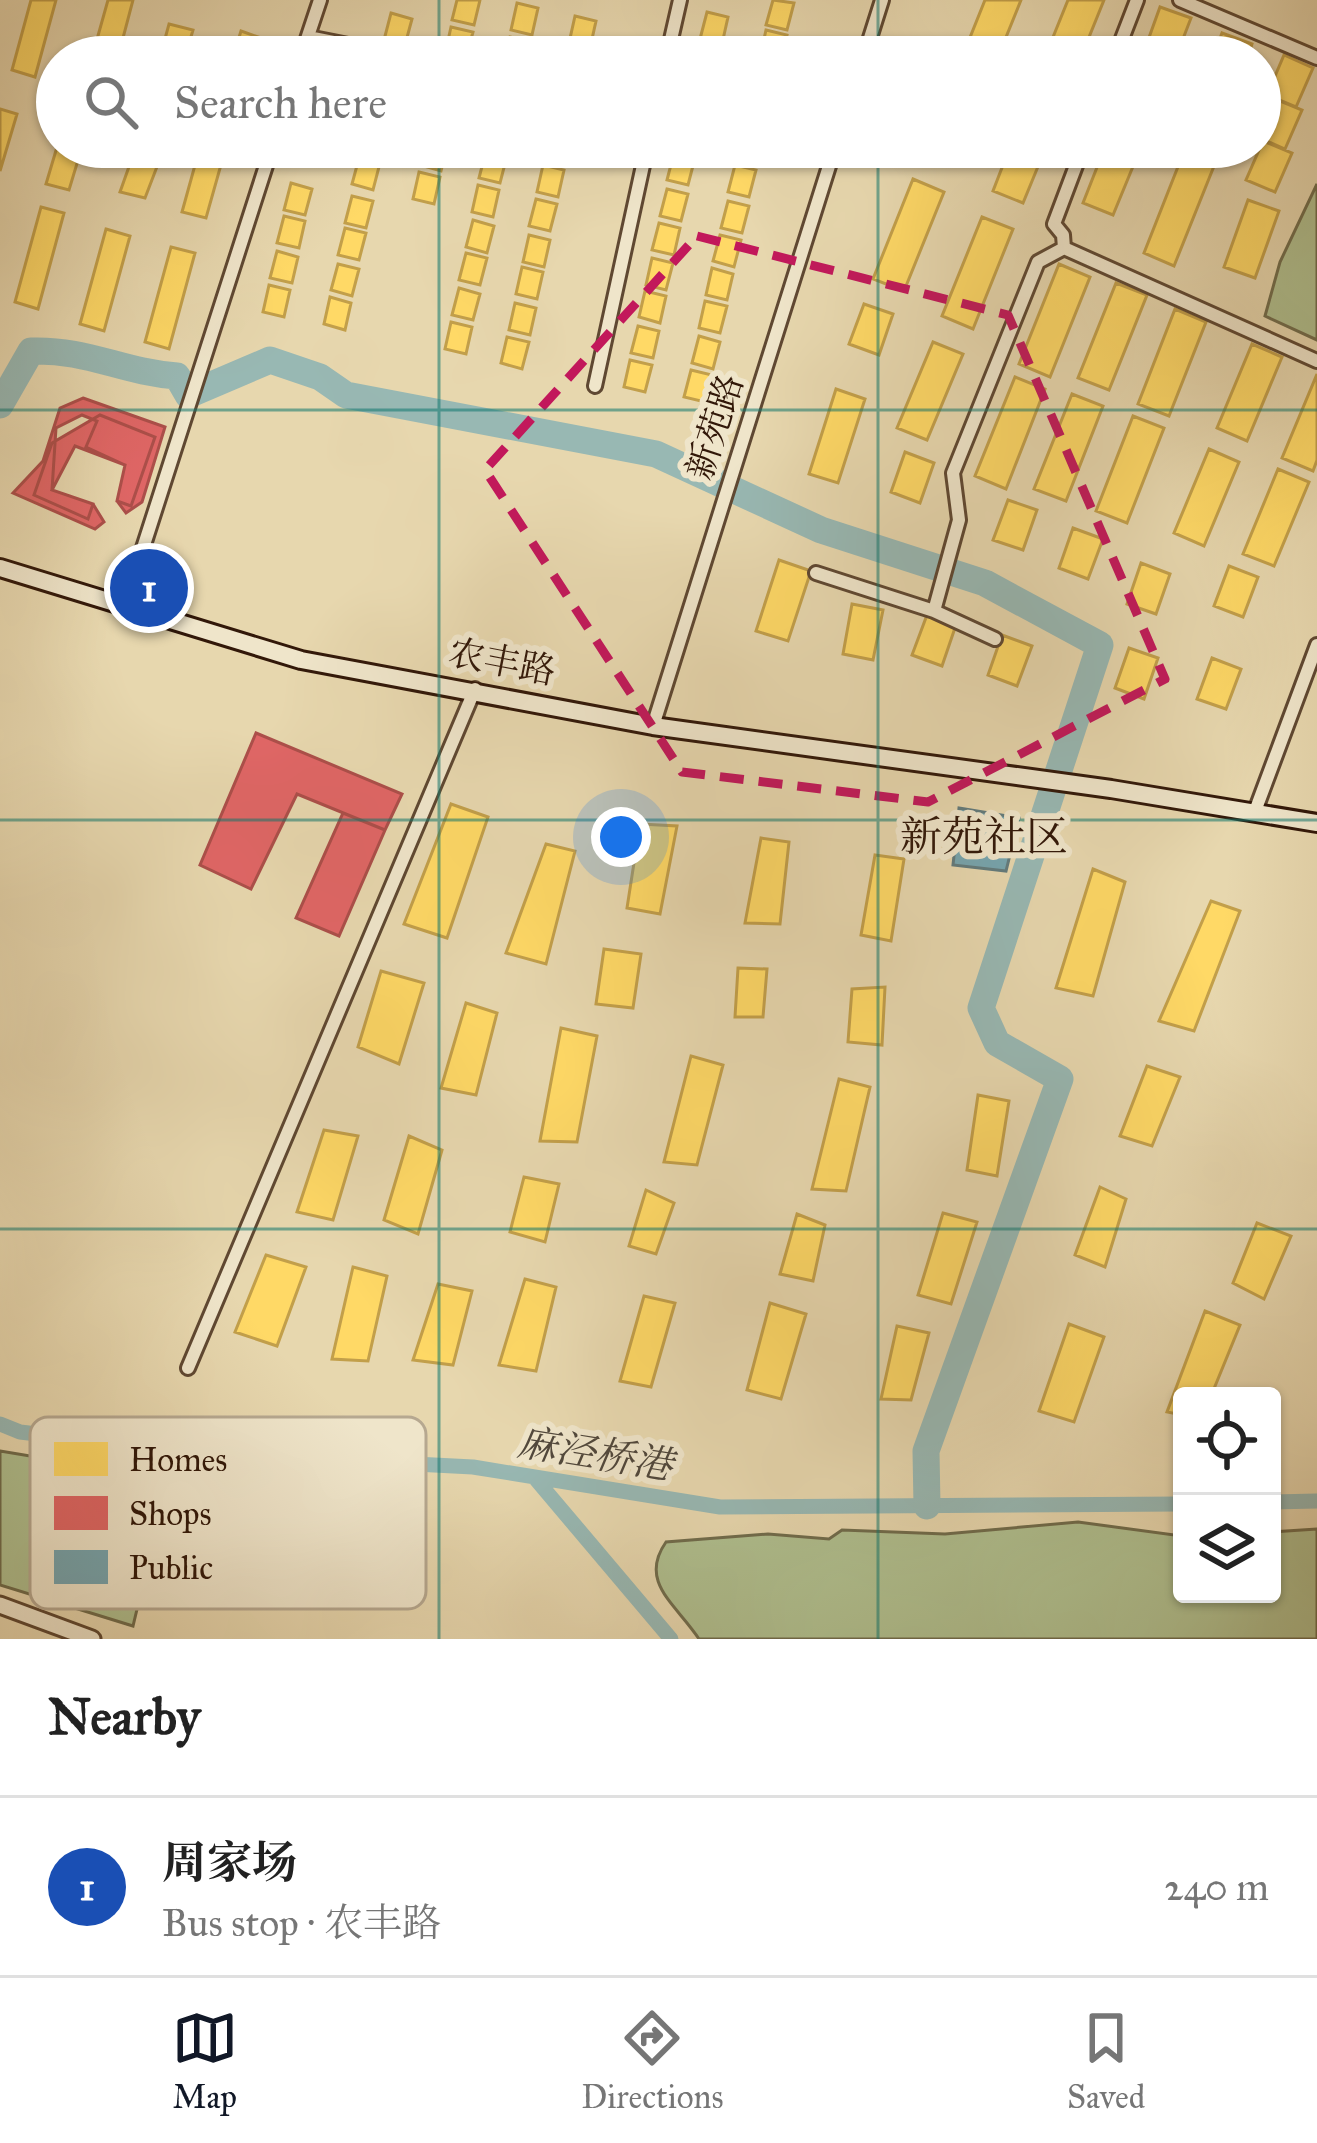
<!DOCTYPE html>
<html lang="en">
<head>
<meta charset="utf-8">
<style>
  :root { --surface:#fff; --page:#f2f2f2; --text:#222; --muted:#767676; --line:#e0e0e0; --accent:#111827 }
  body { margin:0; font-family:"IM FELL Great Primer","Noto Serif SC",serif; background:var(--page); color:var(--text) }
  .controls { position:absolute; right:36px; bottom:36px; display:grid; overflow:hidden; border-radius:12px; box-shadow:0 3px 9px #0004 }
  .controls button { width:108px; height:108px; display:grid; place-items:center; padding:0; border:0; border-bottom:3px solid var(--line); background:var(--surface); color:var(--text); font:60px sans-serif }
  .you { position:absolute; left:621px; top:837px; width:42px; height:42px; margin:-30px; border:9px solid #fff; border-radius:50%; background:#1a73e8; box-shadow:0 0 0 18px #1a73e833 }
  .badge { display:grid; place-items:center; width:78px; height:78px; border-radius:50%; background:var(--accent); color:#fff; font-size:39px; font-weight:700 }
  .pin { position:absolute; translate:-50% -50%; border:6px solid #fff; box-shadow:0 3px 12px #0006 }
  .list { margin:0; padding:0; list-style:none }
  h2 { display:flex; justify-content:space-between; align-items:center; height:156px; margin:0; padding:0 48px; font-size:51px }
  h2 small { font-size:39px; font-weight:400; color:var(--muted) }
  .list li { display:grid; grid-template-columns:78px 1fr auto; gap:36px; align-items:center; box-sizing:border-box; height:180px; padding:0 48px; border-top:3px solid var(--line) }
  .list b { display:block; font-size:45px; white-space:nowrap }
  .list p { margin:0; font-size:39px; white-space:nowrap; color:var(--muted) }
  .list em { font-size:39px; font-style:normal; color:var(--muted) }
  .icon { flex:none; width:66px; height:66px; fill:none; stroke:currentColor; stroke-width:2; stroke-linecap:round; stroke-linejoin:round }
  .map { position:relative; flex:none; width:1317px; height:1639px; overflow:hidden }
  .search { position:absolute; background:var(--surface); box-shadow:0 3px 9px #0004; left:36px; right:36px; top:36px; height:132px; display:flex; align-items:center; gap:30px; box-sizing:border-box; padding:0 42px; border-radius:66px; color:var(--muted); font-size:45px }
  .sheet { height:336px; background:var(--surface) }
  nav { display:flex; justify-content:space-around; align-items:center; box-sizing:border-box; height:168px; border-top:3px solid var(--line); background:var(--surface); font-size:33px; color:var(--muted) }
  nav a { display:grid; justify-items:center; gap:6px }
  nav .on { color:var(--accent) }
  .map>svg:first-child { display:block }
</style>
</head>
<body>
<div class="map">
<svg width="1317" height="1639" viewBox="0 0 1317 1639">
  <rect width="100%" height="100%" fill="#e7d7ae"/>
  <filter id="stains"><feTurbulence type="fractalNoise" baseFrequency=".00167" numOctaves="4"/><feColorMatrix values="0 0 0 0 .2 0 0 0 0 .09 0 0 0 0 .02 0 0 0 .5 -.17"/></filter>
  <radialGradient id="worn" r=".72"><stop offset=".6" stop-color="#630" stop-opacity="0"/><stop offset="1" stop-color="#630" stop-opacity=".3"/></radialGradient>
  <!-- green -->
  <path fill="#afbf8f" stroke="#706c4c" stroke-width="3" d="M1317,184V340L1265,316L1280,262Z
    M0,1451L168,1479L133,1626L0,1585Z
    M1078,1522L1182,1536V1594H1272V1532L1317,1529V1639H699C676,1604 638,1582 666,1542L768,1534L829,1539L842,1530L945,1534Z"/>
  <!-- homes -->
  <path fill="#ffd966" stroke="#c29f4a" stroke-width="3" d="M31,0H56L35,77L12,70Z
    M108,0H133L118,57H92Z
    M457,0H480L474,25L452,20Z
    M773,0L794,3L787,30L766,25Z
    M985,0H1021L998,57L967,45Z
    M1068,0H1104L1081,57H1045Z
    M517,3L538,8L532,35L511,30Z
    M1160,7L1191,18L1176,57H1142Z
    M707,12L728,17L722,44L700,39Z
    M391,13L412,19L405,45L384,40Z
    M575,16L596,21L590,48L569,43Z
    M169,24L193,30L185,57H160Z
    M451,27L473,32L466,57L445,54Z
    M766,30L787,35L782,57H760Z
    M241,31L264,39L258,57H233Z
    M1222,33L1252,44L1248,57H1213Z
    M510,37L531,42L527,57H505Z
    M1284,55L1313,68L1296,107L1267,95Z
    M1273,98L1302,110L1285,149L1260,138Z
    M0,109L17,114L0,171Z
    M1263,141L1292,153L1275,192L1246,180Z
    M57,147H82L69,190L46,184Z
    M136,147L163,151L145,198L120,192Z
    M200,147H226L206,218L182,212Z
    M425,147H447L441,171L420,165Z
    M928,147H963L956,164L926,151Z
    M1010,147H1046L1023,203L993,191Z
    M1105,147H1141L1113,215L1083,203Z
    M486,151L507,156L500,183L479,178Z
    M674,153L695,158L688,185L667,180Z
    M1183,154L1214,166L1174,266L1144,253Z
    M359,158L380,163L373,190L352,184Z
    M543,165L564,170L558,197L537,192Z
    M735,165L756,170L749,197L728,192Z
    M419,172L440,177L434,204L413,199Z
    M913,179L944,192L904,291L873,279Z
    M291,183L312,189L305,215L284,210Z
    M478,185L499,190L493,217L472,212Z
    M667,189L688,194L681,221L660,216Z
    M352,196L373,201L366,228L345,223Z
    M536,199L557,204L550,231L529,226Z
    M1248,200L1279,211L1255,278L1224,267Z
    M728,201L749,206L742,233L721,228Z
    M41,207L64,213L38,309L15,302Z
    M284,216L305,221L299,248L277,243Z
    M982,217L1013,229L973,329L942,316Z
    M473,220L494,226L487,253L466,247Z
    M659,223L680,228L674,255L652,250Z
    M345,228L366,233L359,260L338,255Z
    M106,229L130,236L104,331L80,324Z
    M529,235L550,240L544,267L523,262Z
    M720,235L741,240L734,267L713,261Z
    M171,247L195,253L169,349L145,342Z
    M277,251L298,257L292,283L270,278Z
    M466,253L487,258L480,285L459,280Z
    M652,258L673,263L666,290L646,285Z
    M338,264L359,269L352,296L331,290Z
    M1059,264L1090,277L1050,377L1019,364Z
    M522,267L543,272L537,299L516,294Z
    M712,268L733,274L727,300L706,295Z
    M1116,283L1147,295L1109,390L1078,378Z
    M269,285L290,290L284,317L263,312Z
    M459,288L480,294L473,320L452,315Z
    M645,291L666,296L660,323L639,317Z
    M330,297L351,303L345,330L324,324Z
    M705,301L727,306L720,333L699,328Z
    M515,303L536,308L530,335L509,330Z
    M864,304L893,314L879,355L849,344Z
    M1175,309L1206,322L1169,416L1138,404Z
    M451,322L472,327L466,354L445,349Z
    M638,326L659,331L653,358L631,353Z
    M699,336L720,342L713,369L692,363Z
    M507,337L529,342L522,369L501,363Z
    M933,342L963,354L927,440L897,428Z
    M1252,344L1282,357L1247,441L1217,428Z
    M630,360L652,365L645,392L624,387Z
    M691,370L712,375L705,402L684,397Z
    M1317,374V460L1313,471L1282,458Z
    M1015,377L1045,389L1006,489L975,476Z
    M836,389L865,399L838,483L809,474Z
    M1072,394L1103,406L1066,501L1034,489Z
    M1133,416L1164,428L1127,523L1096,511Z
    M1209,449L1239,462L1204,546L1174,533Z
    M905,452L934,463L920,503L891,492Z
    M1278,469L1309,482L1274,566L1243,554Z
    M1008,500L1037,510L1023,550L993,540Z
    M1073,528L1103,539L1088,579L1059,568Z
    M779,560L811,571L788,641L756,631Z
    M1141,563L1170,574L1156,614L1127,604Z
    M1229,566L1258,577L1243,617L1214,606Z
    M852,604L883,610L873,660L843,654Z
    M927,615L956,625L942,666L912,655Z
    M1002,635L1032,646L1017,686L988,675Z
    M1129,648L1158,658L1144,699L1115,688Z
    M1212,658L1241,669L1226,709L1197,699Z
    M451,804L488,817L447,938L404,924Z
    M640,824L677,826L660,914L627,908Z
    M761,838L789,842L780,924L745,923Z
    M546,844L575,851L546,964L506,953Z
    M875,855L904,859L891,941L861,935Z
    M1093,869L1125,882L1093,996L1056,988Z
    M1211,901L1240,911L1194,1031L1159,1021Z
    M604,949L641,954L633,1008L596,1004Z
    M738,968L767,969L763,1017H735Z
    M381,971L424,983L399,1064L358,1047Z
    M885,987L882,1045L848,1042L852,989Z
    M466,1003L497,1013L476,1095L441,1088Z
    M561,1028L597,1036L577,1142L540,1141Z
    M691,1056L723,1065L697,1165L664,1162Z
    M1147,1066L1180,1077L1152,1146L1120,1136Z
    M839,1079L870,1087L846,1191L812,1189Z
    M978,1095L1009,1101L997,1176L967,1170Z
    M324,1130L358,1136L333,1220L297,1212Z
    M409,1136L442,1150L418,1234L384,1220Z
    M524,1177L559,1184L545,1242L510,1232Z
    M1100,1187L1126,1199L1105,1267L1075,1255Z
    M646,1190L674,1203L656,1254L629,1246Z
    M943,1213L977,1222L951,1304L918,1295Z
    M797,1214L825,1225L813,1281L780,1274Z
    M1257,1223L1291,1236L1264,1299L1233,1283Z
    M266,1255L306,1267L277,1346L235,1332Z
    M353,1267L387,1276L368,1361L332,1359Z
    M525,1279L556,1287L536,1371L499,1365Z
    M438,1284L472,1291L453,1365L413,1360Z
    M644,1296L675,1303L651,1387L620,1381Z
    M770,1303L806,1314L781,1399L747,1390Z
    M1205,1311L1240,1325L1211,1396H1182V1415L1167,1412Z
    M1069,1324L1104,1337L1074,1422L1039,1411Z
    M897,1326L929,1333L911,1400L881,1399Z"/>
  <!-- shops -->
  <path fill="#e06666" stroke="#ac4f4a" stroke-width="3" d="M83,398L165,427L142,502L126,513L117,501L125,465L86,447L97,421L82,415L56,428L52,490L93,504L104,522L95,529L13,493L43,461L60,408Z
    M100,415L155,437L131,506L117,501L125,465L75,446L52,490L93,504L88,519L34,495L52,443Z
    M256,733L402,794L385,830L297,794L251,889L200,865Z
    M343,813L385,830L339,936L296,918Z"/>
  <!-- public -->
  <path fill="#76a5af" stroke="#627b7d" stroke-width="3" d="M959,808L1019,818L1006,871L953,865Z"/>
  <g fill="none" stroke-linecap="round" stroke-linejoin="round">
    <!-- canal -->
    <path stroke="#98b8b3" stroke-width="15" d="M0,1424L20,1432L198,1453L473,1467L720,1507L1182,1504
      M534,1477L671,1639
      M1272,1502L1317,1501"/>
    <!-- river -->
    <path stroke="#98b8b3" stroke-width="27" d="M0,405L31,351C87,349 122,372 177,376L188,395L270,360L320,377L346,395L656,454L821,530L985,583L1100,645L981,1008L997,1043L1060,1079L926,1451L927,1506"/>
    <!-- minor casing -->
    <g stroke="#5f4832" stroke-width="18">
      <path id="minor" d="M1180,0L1317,58
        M308,37L409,57
        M301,57L320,0
        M667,57L680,0
        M864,57L882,0
        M1115,57L1137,0
        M1083,147L1054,224L1063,235L1064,248L1317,361
        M595,386L647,147
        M816,573L934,611L995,639
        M124,607L272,147
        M934,611L959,520L953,473L1038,262L1064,248
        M653,726L835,147
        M1254,814L1317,645
        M188,1368L475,689"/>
    </g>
    <!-- tertiary casing -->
    <g stroke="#5f4832" stroke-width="21">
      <path id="tertiary" d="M0,1605L92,1639"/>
    </g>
    <!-- secondary casing -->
    <g stroke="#321809" stroke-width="22">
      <path id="secondary" d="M0,568L301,660L653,726L1111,789L1317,823"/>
    </g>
    <!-- minor -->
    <use href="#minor" stroke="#efe5ca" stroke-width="12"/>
    <!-- tertiary -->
    <use href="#tertiary" stroke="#efe5ca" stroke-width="15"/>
    <!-- secondary -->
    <use href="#secondary" stroke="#efe5ca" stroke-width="16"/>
  </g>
  <!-- marked area -->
  <path fill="none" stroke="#c2185b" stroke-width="9" stroke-dasharray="24 15" stroke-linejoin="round" d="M697,236L1008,315L1165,679L928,802L682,772L485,470Z"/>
  <!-- grid -->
  <path fill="none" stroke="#0f766e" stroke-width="3" stroke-opacity="0.55" d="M439,0V57M878,0V57M439,147V1639M878,147V1639M0,410H1317M0,820H1317M0,1229H1317"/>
  <g text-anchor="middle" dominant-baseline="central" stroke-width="12" stroke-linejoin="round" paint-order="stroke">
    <!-- street labels -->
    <g font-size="36" fill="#321809" stroke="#efe5ca">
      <text transform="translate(715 427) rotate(-72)">新苑路</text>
      <text transform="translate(502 662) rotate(11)">农丰路</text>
    </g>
    <!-- water labels -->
    <g font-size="39" font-style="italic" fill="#51483c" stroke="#efe5ca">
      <text transform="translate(595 1454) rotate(9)">麻泾桥港</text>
    </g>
    <!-- quarter labels -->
    <g font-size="42" fill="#321809" stroke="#efe5ca">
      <text x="984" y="837">新苑社区</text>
    </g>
  </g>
  <!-- legend -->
  <rect x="30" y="1417" width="396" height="192" rx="18" fill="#efe5ca" stroke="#b6a890" stroke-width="3"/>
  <rect x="54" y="1442" width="54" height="34" fill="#ffd966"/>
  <rect x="54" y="1496" width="54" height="34" fill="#e06666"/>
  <rect x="54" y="1550" width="54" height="34" fill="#76a5af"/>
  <g font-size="33" fill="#321809">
    <text x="129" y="1471">Homes</text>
    <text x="129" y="1525">Shops</text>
    <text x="129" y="1579">Public</text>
  </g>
  <rect width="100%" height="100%" filter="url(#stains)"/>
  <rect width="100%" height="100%" fill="url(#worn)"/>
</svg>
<div class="controls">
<button><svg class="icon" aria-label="locate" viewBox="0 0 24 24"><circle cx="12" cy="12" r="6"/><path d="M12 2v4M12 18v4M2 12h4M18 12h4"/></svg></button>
<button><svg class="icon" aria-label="layers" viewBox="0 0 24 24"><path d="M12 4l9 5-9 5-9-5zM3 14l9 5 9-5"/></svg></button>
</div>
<div class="you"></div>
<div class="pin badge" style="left:149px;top:588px;background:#1a4fb4">1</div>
<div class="search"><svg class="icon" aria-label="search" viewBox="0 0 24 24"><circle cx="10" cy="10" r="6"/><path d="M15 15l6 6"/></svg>Search here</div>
</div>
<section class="sheet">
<h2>Nearby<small></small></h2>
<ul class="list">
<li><span class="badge" style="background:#1a4fb4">1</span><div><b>周家场</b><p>Bus stop · 农丰路</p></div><em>240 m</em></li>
</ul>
</section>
<nav>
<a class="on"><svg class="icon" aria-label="map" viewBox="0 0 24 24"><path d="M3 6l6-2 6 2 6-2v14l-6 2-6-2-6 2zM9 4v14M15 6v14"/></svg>Map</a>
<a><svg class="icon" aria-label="directions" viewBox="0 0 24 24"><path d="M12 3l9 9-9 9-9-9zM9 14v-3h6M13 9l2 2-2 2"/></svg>Directions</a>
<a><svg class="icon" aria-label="saved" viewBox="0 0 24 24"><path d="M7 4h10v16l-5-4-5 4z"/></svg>Saved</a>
</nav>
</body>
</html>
